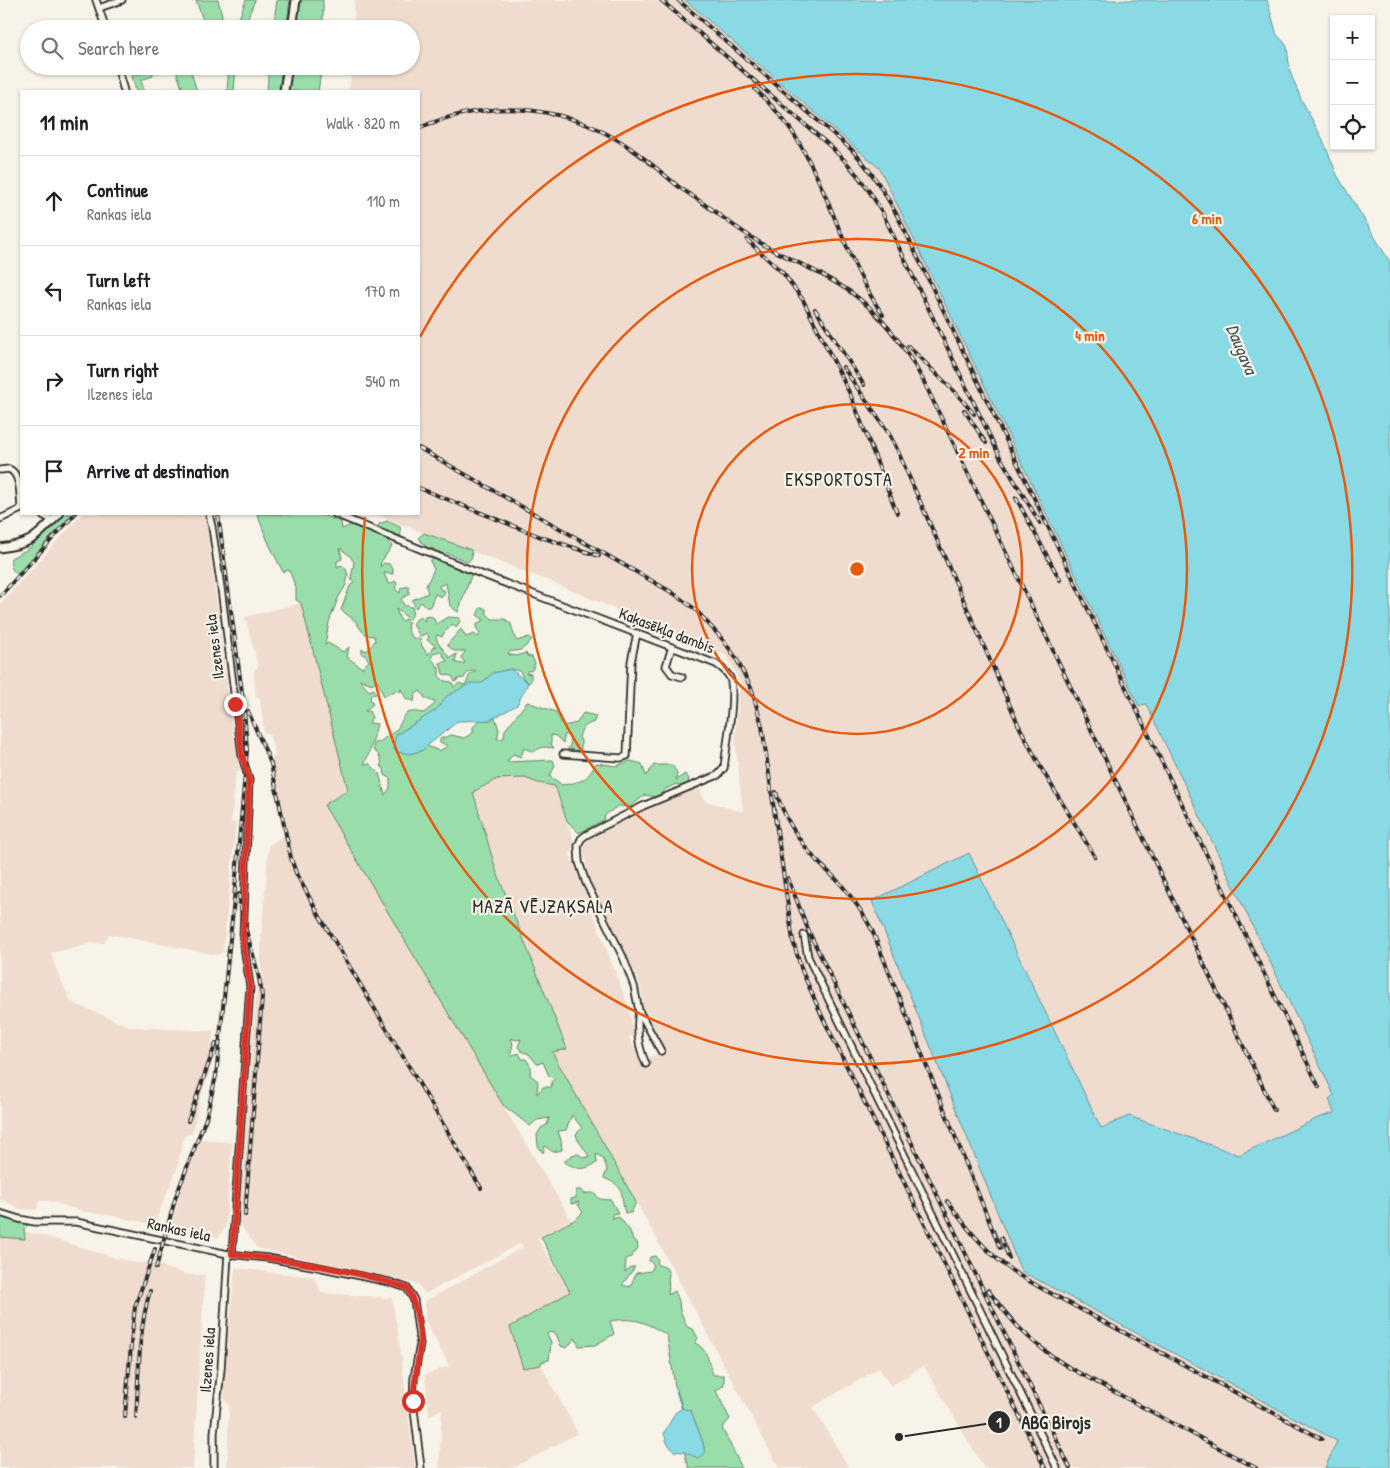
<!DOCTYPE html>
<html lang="en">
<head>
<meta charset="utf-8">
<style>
  :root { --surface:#fff; --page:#f6f6f6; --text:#202124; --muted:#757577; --line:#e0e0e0 }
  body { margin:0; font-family:"Patrick Hand",sans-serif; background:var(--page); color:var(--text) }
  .controls { position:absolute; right:15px; top:15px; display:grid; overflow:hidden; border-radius:0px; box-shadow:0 1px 4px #0004 }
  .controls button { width:45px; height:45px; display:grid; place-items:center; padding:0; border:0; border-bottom:1px solid var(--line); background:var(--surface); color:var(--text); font:25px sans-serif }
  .stop { position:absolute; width:15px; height:15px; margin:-11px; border:4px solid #d93025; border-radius:50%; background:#fff }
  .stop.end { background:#d93025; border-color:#fff; box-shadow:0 1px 5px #0008 }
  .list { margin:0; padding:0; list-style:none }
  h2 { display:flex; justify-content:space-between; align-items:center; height:65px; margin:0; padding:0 20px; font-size:21px }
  h2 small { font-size:16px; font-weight:400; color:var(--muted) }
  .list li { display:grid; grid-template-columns:32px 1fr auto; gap:15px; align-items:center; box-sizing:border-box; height:90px; padding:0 20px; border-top:1px solid var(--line) }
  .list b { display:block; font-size:19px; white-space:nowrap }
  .list p { margin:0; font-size:16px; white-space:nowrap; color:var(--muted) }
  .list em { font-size:16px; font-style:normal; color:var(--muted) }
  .icon { flex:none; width:28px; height:28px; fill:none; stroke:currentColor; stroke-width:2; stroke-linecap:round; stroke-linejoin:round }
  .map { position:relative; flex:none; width:1390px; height:1468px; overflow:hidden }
  .search { position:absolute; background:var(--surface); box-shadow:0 1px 4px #0004; left:20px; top:20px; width:400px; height:55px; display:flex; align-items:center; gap:12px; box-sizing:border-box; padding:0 18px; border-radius:28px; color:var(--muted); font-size:19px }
  .panel { position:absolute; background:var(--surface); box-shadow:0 1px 4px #0004; left:20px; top:90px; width:400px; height:425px; border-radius:0px }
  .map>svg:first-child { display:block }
</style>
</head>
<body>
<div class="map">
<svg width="1390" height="1468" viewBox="0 0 1390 1468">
  <rect width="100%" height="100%" fill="#f7f3e8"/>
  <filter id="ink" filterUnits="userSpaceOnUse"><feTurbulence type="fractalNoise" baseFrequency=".02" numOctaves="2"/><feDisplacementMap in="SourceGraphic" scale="10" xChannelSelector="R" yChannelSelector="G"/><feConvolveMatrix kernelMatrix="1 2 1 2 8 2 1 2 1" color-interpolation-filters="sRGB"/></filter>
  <g filter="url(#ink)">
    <!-- built -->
    <path fill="#f0dccf" d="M354,0H685L880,169L1139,706L1145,704L1262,943L1334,1095L1329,1099L1334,1113L1318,1118L1239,1155L1129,1116L1101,1128L969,854L872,901L1021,1271L1338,1441L1325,1468H984L924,1366L890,1386L879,1368L813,1407L849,1468H779L654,1234L552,1052L566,1049L496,870L473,791L497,779L525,778L538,783L555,786L574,843L570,854L628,1005L634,1036L629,1037L642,1066L650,1062L648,1058L664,1050L645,1011L639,982L623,947L589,879L583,848L587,839L627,818L699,788L705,801L743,812L735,739L740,682L727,656L549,581L375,514H419V91H349L352,66H411V29H354Z
      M82,514L206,515L232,726L240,771L236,773L231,823H236L223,952L217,955L109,934L104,943H93L51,953L56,969L71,1002L131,1027L214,1031L210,1049L215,1056L200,1099L192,1134L184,1136L177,1169L154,1225L119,1217L85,1212L49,1201H39L37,1210L21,1209L0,1199V604Z
      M301,603L348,790L325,805L571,1220L537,1238L570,1292L510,1327L523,1368L541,1365L578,1433L513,1468H439L442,1409L429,1416L425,1375L449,1366L425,1320V1301L523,1247L521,1243L425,1294L418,1284L257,1248L238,1222L257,980L263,979L261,969V937L269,845L286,834L272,756H276L275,754L269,733H264L260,698L256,697L254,672L258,666L245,617Z
      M201,1139L232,1143L226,1226L219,1237L170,1228L186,1175Z
      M0,1226L41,1235L116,1258L138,1263L150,1262L185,1274L205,1275L193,1468H0Z
      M235,1268L314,1277L321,1293L392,1298L399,1339L415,1468H227L229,1405L226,1403L223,1392Z"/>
    <!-- green -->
    <path fill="#99deaa" stroke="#62846a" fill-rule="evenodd" d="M196,0H218L222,15L220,29H206Z
      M246,0H255L243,29H235Z
      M277,0H290L286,29H273Z
      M300,0H323V29H297Z
      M161,66H189L197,91H183L175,67L155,73L154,69Z
      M229,66H236L234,91H227Z
      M269,66H282L279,91H267Z
      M292,66H322L318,91H289Z
      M152,70L153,76L141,80L144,91H136L132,76Z
      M66,514H72L17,574C11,569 10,566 11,558L30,548Z
      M257,514H320L341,522L342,529L351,525L376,535L379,524L387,521L400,527L401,536L387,540L392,546L381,562L380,567L384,563L389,564L393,569V574L384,573L388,583L390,584L395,581L397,583L395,588L398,592L400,593L401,588L409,586V594L401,599L405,607L407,605L410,607H413L412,616L409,619L396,609L400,620L403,621L406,619L409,622L407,625L409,633L413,638L420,639L422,646L427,654L430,653L433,647L436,646L427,640L429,637L426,633L420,637L413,624L419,616L425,621V616L433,617L436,624L448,617L460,618V621L456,628L453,624L444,633L442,637L437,635L436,637L438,643L450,658L457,654L455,662L460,664L465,663L461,657L466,651H454L447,645L461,629L466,637L474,634L478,637L480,634L476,627L478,623L484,620L477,615L481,607L486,609L487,614L492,619H505L511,624L515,638L517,641L529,637L532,639C525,648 521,652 510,651L508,654L516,656L526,653L527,656L532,657L535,663L532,670L527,671L526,674L531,673V680L529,683L523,678L520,671L511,669L493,673L482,683L441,704L437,710L397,734L396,752C408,754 418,754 427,746L439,751L448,746L440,742V739L451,735L464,738L473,733V727L480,720H490L495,717L499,730L497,739L504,738L505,730L527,702L556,712L563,726L577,723L583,713L596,716L594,722C585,725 581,728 579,738L581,740V752L571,749L567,751L571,743L568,736L565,734L563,743L556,736L551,735V744L554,748C545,747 541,746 534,752L524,748L521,757L513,754L507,762L553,760L555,766L550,776L562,785C581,782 587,781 596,763L616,766L631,761L642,764L646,776L654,765H672L677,773L676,780L685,774L689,779L688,784L681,787L676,784L666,789L657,797L645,795L630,807L618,806L605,815L604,820L579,833L567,821L555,786L538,783L525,778L497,779L473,792L496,870L567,1049L552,1052L636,1202L631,1213H625C619,1192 628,1188 604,1178L607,1169L603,1158L596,1154L597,1163C581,1171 580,1170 564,1162L572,1155L578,1154L584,1158L589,1156L578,1140L576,1134L582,1128L572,1115L566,1130L558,1131L561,1140L562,1150L553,1152L545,1146L543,1153L538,1146L537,1135L541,1128L547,1125L549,1118L537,1120L530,1126L503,1105L324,805L348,790L301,603L296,600V588L289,570L283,572L269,544ZM340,548L350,556L354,562L351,579L354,583L350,586L341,610C346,614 351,617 355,621C361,628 362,636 374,636L375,641L367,651L362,649V654L366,656L369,661L362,668L347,657L349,647L343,652L328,643L325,645L329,622L338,598L346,585L348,575L346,569L341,565L337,567V561L342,559ZM440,651L447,661L440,663L443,674L452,676L455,682L458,679L464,678L467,673L474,670L476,671L470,674L466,684L464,685L459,683L454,687L452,682L444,681L439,676V668L431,658L434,653ZM359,679L372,684L377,680L384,696L397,690L400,692L401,689L407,700H412L414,702L415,695L420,691L425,698L436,703L424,713C400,709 407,716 396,730C392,734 386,736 380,742L374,743L373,750L379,755L382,763L380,765L384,769L385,775L390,778V788L385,795L379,773L370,764H364C370,754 374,736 377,724L369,723L372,717L369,711H365L373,704L370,699L371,695L376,694L374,689L369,691ZM511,1038L516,1040L521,1039L518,1047L521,1051L529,1054L537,1064L543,1062L549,1076L555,1078L551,1082L552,1087H543L537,1094L538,1081L530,1075L531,1067L526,1059H522L519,1053L510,1056L513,1044Z
      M424,533L471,550L472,557L468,562L447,553L443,556L440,552H437L432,548L429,550L418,538Z
      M435,558L472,573L458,612L450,606L446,583L439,586L440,589L445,591L442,597L435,594L430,607H426L421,602L416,608L412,600L428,593L426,586L434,569L430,561Z
      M576,1190H582L584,1194C592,1192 595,1192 599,1199L611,1200L618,1213L612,1214V1219L615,1217L620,1218L630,1231L633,1240L637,1242L638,1248L631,1257L626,1259L625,1272L631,1267H635L622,1285L630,1287L636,1273L651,1271L654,1265L649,1261L650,1257L655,1256L658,1260L657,1264L666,1268L669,1273C667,1281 670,1287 668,1295L675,1291L679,1301L680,1310L687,1327L693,1329L698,1338L695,1343C708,1349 709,1363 713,1375H724V1385L716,1391L730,1419L722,1428L742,1468H689L684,1452L705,1453L703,1443L691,1411L682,1408L675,1386L667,1335C645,1322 636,1317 610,1321L614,1334L595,1345L579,1346L575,1338L567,1348L561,1346L556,1334L550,1332L547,1334L551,1342L549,1360L541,1362V1365L523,1368L510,1327L570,1292L541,1237L576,1219L583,1212L578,1205L579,1202L571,1204V1199L576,1198Z
      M0,1217L28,1225L24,1229L25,1239L0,1237Z"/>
    <!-- water -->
    <path fill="#8adae5" stroke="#64949b" d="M685,0H1267L1277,35L1284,42L1287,47L1290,72L1301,99L1323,140L1337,175L1390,262V1468H1325L1337,1441L1021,1271L872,901L969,853L1101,1128L1129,1116L1239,1155L1318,1118L1334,1113L1329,1099L1334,1095L1146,704L1139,706L880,169Z
      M511,669L528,683L517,705L510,709L490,720L458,721L421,751L409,754L396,752L393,748L396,735L436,710L447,696L471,683H482L493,673Z
      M682,1408L691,1411L703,1443L705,1453L698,1458L684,1452L674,1451L667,1443L664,1433L675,1413Z"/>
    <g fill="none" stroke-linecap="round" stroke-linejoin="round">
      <!-- stream -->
      <path stroke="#64949b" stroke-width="2" d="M677,1392L682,1408"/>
      <!-- minor casing -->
      <g stroke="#2b2b2b" stroke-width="9">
        <path id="minor" d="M96,0L106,29
          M99,8L122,0
          M117,66L124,91
          M0,470L9,469C21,474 20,497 21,509
          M41,514L52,520
          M209,514L212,527L221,588L242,756L249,780L243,939L250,986L232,1254
          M335,514L481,574L716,664C722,668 727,672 730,678C736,695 726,748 724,768L718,775L643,806L586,835L581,839L578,846L579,862L586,883L623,957L634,986L639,1011L661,1051
          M0,519L21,509
          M672,647L666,666L672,674L682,677
          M563,754L621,758L627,756L631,662L637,633
          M804,935L808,957L1057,1468
          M639,1011C636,1030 638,1047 646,1064
          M0,1213L19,1219L35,1222H76L228,1254L268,1258L318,1267L389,1282L407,1288L414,1300L420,1344L414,1378L413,1401L421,1468
          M214,1468V1433L221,1369L228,1254"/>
      </g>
      <!-- tertiary casing -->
      <g stroke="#2b2b2b" stroke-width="11">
        <path id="tertiary" d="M292,29L296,0
          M284,91L288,66
          M0,548C33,544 36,537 59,514"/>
      </g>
      <!-- minor -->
      <use href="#minor" stroke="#f7f3e8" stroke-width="5.5"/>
      <!-- tertiary -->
      <use href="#tertiary" stroke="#f7f3e8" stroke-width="7"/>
      <!-- rail casing -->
      <g stroke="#2b2b2b" stroke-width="4">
        <path id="rail" d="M661,0L831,147C852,166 867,186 881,210L1000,457L1040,523
          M678,0L852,150C874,173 889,199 903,227L1319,1087
          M755,89C769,103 784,118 795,136C830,192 845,260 883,315
          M419,128C483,100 555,103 616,139C639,152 658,170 679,187C690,195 703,202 713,211
          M709,207C728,222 748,236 769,248C796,262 824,274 849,291C882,314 906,348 924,382L1274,1110
          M747,240L783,273L803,300L851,396L897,513
          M815,309L864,385
          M908,346L955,392L974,414
          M843,367L888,432L896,447L1019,726L1041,768L1095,857
          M964,410L986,443
          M419,448L673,593L695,609L724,641L736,658L752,690L762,726L793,941L802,971L822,1016L1045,1468
          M419,488L541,537L599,556
          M1016,498L1060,580
          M0,596L75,514
          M248,711L271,764L291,858L296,873L319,915L481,1188
          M776,792C784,817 799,841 817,861C826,870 836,878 844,888C855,901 864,915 872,930L1000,1248
          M788,878L809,932L1070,1468
          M239,894C242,930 259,962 262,997L245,1215
          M188,1121L216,1043
          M947,1201C966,1227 985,1251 1011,1270C1021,1277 1031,1282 1041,1288L1322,1439
          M1001,1238L1009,1258
          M156,1268L176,1196L206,1118L216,1076L234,900L247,750L244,707L218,514
          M988,1290C1013,1324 1034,1346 1070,1368L1256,1468
          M125,1416L132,1333L135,1307L155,1249
          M136,1417C139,1375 138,1331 150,1291"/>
      </g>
      <!-- rail -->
      <use href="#rail" stroke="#f7f3e8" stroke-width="2" stroke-dasharray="5.5" stroke-linecap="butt"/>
    </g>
  </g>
  <g fill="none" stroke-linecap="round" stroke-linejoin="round" filter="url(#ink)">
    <!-- route -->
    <path stroke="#d93025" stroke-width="6" d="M235,704L242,756L249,780L243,939L250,986L232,1254C291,1260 351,1269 407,1288C415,1298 421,1332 420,1345C418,1364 414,1382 413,1401"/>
  </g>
  <!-- distance rings -->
  <g fill="none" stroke="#e8590c" stroke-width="2.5">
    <circle cx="857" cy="569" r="165"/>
    <circle cx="857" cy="569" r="330"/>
    <path d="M420 337A495 495 0 1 1 365 517"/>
  </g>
  <g text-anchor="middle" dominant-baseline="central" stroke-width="4.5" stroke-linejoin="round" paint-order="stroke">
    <!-- street labels -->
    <g font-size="16" fill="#2b2b2b" stroke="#f7f3e8">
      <text transform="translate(667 630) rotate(21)">Kaķasēkļa dambis</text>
      <text transform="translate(214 647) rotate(-97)">Ilzenes iela</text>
      <text transform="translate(179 1229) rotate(12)">Rankas iela</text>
      <text transform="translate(207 1360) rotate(-86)">Ilzenes iela</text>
    </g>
    <!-- water labels -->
    <g font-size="18" font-style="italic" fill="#43575a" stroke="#f7f3e8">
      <text transform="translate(1242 349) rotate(67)">Daugava</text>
    </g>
    <!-- neighbourhood labels -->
    <g font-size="18" letter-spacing="1" fill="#2b2b2b" stroke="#f7f3e8">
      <text x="839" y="479">EKSPORTOSTA</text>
      <text x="543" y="906">MAZĀ VĒJZAĶSALA</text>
    </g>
  </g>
  <circle cx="857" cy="569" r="8" fill="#e8590c" stroke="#f7f3e8" stroke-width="2.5"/>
  <g font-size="15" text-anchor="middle" font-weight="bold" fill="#e8590c" stroke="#f7f3e8" stroke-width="4.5" stroke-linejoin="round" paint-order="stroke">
    <text x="1207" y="224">6 min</text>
    <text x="1090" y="341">4 min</text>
    <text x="974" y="458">2 min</text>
  </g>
  <!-- callouts -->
  <path fill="none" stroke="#2b2b2b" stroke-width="2" d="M899 1437L999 1422"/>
  <g fill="#2b2b2b" stroke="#f7f3e8" stroke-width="2">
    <circle cx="899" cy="1437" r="5"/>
    <circle cx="999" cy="1422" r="12"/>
  </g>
  <g font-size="15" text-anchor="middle" font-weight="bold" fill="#fff">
    <text x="999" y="1428">1</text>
  </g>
  <g font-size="18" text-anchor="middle" font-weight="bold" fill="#2b2b2b" stroke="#f7f3e8" stroke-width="4.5" stroke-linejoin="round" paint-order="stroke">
    <text x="1056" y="1429">ABG Birojs</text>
  </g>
</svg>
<div class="controls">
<button>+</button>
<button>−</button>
<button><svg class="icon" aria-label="locate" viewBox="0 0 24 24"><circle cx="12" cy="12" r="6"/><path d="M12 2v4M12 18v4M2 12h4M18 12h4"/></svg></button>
</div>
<div class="stop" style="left:413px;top:1401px"></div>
<div class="stop end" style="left:235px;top:704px"></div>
<div class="search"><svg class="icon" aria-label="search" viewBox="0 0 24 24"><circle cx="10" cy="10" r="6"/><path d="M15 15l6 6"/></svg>Search here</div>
<section class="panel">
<h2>11 min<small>Walk · 820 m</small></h2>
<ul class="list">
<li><svg class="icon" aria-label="ahead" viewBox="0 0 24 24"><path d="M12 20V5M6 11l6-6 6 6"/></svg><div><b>Continue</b><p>Rankas iela</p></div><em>110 m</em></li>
<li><svg class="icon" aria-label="left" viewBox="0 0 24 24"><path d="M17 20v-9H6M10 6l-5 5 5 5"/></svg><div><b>Turn left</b><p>Rankas iela</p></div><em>170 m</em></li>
<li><svg class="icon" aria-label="right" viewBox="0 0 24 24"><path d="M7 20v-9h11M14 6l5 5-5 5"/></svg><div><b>Turn right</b><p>Ilzenes iela</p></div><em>540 m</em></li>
<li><svg class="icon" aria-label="arrive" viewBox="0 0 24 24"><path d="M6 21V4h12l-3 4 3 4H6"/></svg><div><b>Arrive at destination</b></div></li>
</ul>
</section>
</div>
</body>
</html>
